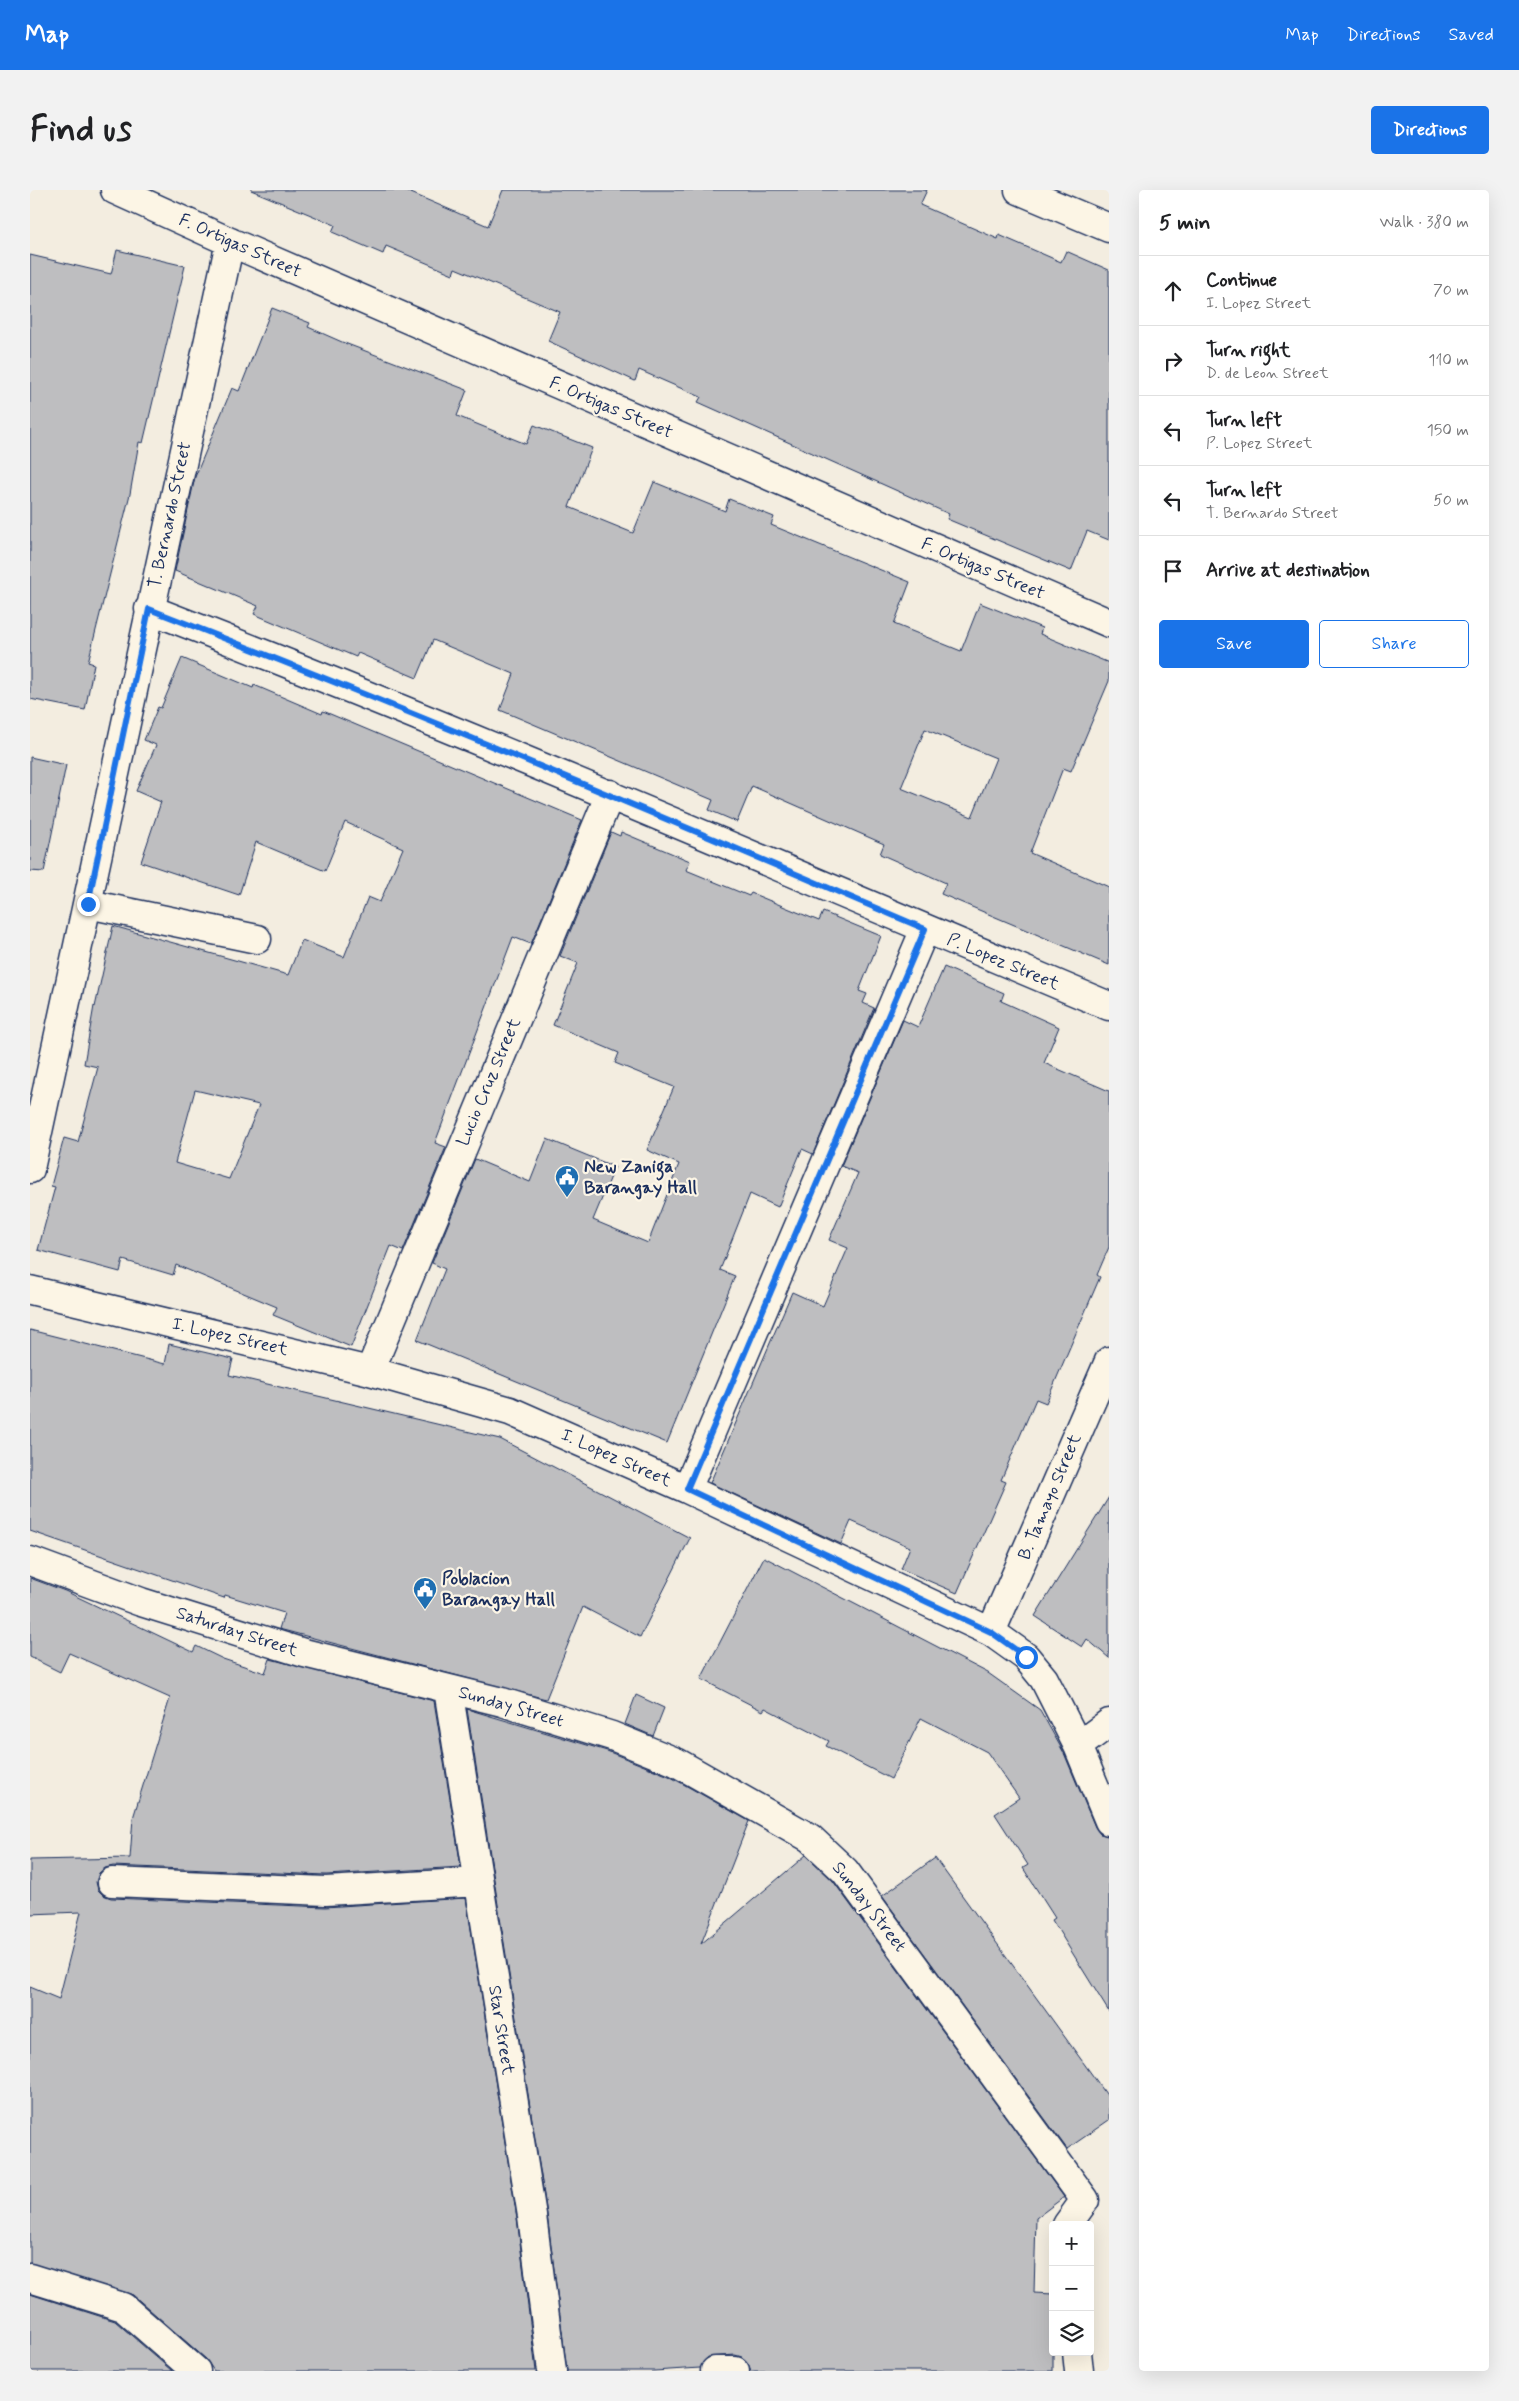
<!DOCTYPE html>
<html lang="en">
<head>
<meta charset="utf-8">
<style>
  :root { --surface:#fff; --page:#f2f2f2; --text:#202124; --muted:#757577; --line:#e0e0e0; --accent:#1a73e8 }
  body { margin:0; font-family:Mynerve,sans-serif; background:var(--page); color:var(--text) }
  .controls { position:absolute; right:15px; bottom:15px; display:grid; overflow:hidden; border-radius:5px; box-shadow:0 5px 20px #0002 }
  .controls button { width:45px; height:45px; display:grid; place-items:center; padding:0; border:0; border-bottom:1px solid var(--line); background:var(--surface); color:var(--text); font:25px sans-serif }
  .stop { position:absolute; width:15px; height:15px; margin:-11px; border:4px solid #1a73e8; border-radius:50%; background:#fff }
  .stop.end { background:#1a73e8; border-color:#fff; box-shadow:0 1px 5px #0008 }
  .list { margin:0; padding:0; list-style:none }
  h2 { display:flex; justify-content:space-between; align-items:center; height:65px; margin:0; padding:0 20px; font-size:21px }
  h2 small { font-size:16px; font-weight:400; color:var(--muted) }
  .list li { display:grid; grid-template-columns:32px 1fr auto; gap:15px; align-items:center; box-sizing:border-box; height:70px; padding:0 20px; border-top:1px solid var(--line) }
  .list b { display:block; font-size:19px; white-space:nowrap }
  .list p { margin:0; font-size:16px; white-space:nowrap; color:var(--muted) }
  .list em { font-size:16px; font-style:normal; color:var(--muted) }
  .actions { display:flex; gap:10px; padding:15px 20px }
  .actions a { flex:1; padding:11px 0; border:1px solid var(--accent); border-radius:5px; text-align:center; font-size:18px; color:var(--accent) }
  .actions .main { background:var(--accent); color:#fff }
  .icon { flex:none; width:28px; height:28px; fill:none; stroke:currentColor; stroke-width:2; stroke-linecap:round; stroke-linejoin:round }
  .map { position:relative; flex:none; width:1079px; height:2181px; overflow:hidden; border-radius:5px }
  header { display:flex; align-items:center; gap:30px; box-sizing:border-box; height:70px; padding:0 25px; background:var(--accent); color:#fff }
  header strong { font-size:24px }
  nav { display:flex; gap:28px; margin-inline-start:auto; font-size:18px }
  .intro { display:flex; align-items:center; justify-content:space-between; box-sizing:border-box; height:120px; padding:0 30px }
  h1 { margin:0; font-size:35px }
  .button { padding:12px 22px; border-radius:5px; background:var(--accent); color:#fff; font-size:18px; font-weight:700 }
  main { display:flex; gap:30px; padding:0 30px }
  aside { flex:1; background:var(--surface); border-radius:5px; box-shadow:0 5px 20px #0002 }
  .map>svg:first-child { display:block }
</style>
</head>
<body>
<header>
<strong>Map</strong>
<nav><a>Map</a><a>Directions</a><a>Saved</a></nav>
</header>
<div class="intro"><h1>Find us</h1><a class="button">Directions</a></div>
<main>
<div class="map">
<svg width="1079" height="2181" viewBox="0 0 1079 2181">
  <rect width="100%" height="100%" fill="#f3ede0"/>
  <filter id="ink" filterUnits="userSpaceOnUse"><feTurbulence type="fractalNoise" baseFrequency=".02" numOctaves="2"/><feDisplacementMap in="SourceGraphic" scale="10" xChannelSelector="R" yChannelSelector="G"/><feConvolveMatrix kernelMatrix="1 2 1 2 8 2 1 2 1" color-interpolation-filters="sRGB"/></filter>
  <g filter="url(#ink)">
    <!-- building -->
    <path fill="#bebec0" stroke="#1b2f5e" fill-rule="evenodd" d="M221,0H374L458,36L473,0H897L890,15L968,49L969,45L1031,72L1036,61L1079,80V350L1057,341L1041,381L917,329L919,324L668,212L671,207L609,180L605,191L518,151L530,122L425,78L423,84L356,56L353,64L302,42L305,35Z
      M87,60L155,76L113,253L109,252L100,304L58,472L64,474L55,520L0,509V65L81,84Z
      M242,118L280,133L278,137L312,152L437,200L427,226L496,254L504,235L562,258L539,317L603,343L624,292L695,321L699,309L744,327L741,335L880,392L864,434L931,461L950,413L1012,438L1010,444L1079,473V491L1041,581L1033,578L1000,663L1079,697V775L911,704L916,693L850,664L854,654L722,596L707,632L679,620L683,610L470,520L484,484L403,450L387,488L328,463L326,467L224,424L228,416L145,381L165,287L202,198L209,201ZM895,539L966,568L942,627L871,598Z
      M152,468L223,498L224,495L292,524L293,521L552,630L501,754L483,747L405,953L416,957L373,1061L361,1056L321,1157L243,1125L247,1117L146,1075L143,1085L93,1070L90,1082L8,1060L25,997L21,996L34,948L48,952L68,877L54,874L64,816L65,817L83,736L258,785L272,750L314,767L338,707L350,712L373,658L315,632L295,681L226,652L209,705L111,672L131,612L106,601L126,555L114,550L128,517L131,518ZM165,900L229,915L199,989L145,973Z
      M0,567L36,575L14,682L0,681Z
      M581,642L590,646L591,642L660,671L656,680L719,706L721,703L789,731L793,722L851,746L829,801L837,804L833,813L844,818L783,964L772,959L748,1017L720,1004L690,1080L705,1086L637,1253L387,1150L415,1079L402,1073L445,969L500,992L517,949L585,977L563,1030L618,1053L649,974L617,960L644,897L585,873L589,863L523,835L548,773L530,766Z
      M914,777L974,803L971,811L1029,837L1014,873L1079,901V1057L1067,1085L1070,1087L1016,1213L1006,1209L971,1290L976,1292L927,1403L871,1379L880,1357L821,1331L811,1354L680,1293L762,1102L793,1116L818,1058L799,1050L828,983L811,976L873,830L888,837Z
      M0,1140L135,1174L139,1154L203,1169L199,1185L470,1249L660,1348L610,1447L553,1417L516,1509L249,1439L254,1423L195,1405L194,1408L0,1341Z
      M1079,1307V1468L1057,1449L1052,1457L1005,1426Z
      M734,1367L958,1483L1010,1520L1034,1563L1065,1637L1070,1644L1079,1646V1822L1022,1730L1025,1728L993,1678L998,1675L965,1624L989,1608L957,1562L891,1528L861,1589L796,1556L799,1551L735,1518L733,1521L671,1489Z
      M0,1388L35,1401L163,1462L166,1456L193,1469L235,1483L240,1469L404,1511L431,1677L296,1685L83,1676L75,1678L69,1683L66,1692L68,1700L73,1705L81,1708L295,1717L436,1708L487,2028L506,2181H184L176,2169L103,2105L0,2073V1797L29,1809L51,1722L0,1724V1670L100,1668L103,1628L140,1508L39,1463L30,1482L0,1467Z
      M606,1505L634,1518L623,1546L595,1534Z
      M437,1519L577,1561L639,1586L719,1631L671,1754L776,1665L803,1691L1034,2007L1006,2028L1004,2103L1023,2104V2181H721L718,2173L712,2167L705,2165L678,2167L670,2178L624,2181H537L517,2024Z
      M905,1668L1079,1908V1930L1037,1959L852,1706Z
      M0,2104L85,2131L142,2181H0Z"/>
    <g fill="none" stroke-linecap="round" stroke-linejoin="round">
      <!-- minor casing -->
      <g stroke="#1b2f5e" stroke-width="31">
        <path id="minor" d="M85,0L200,52L1079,433
          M989,0L1079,38
          M119,419C442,544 760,682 1079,816
          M58,714L227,749
          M0,979C67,670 132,361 200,52
          M0,1100L340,1181L480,1221L657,1299L961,1442L996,1467L1014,1489L1048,1556L1079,1631
          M340,1181L580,604
          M657,1299L895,739
          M0,1371L111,1412L274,1463L472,1512L582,1546L646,1572L780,1648L815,1681L1055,2010L1037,2035
          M961,1442L1079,1171
          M418,1499L502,2026L522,2181
          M1048,1556L1079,1533
          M82,1692L296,1701L449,1692
          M0,2088L93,2117L166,2181
          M1047,2162L1049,2181
          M685,2181H705"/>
      </g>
      <!-- minor -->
      <use href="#minor" stroke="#fcf5e5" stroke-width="28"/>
    </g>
  </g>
  <g fill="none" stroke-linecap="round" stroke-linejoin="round" filter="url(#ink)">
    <!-- route -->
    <path stroke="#1a73e8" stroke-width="6" d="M58,714L119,419C380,520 638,629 895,739L657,1299L961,1442L996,1467"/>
  </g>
  <!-- icons -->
  <defs>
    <g id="civic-pin" transform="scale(1.25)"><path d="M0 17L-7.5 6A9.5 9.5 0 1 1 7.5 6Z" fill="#1f6fb2" stroke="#fcf5e5"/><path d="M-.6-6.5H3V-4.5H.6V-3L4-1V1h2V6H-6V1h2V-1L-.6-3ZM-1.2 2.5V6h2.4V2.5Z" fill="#fff"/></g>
  </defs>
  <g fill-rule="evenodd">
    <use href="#civic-pin" x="537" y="987"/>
    <use href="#civic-pin" x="395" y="1399"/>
  </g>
  <g text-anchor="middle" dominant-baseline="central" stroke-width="4.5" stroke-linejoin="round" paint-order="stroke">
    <!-- street labels -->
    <g font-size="18" fill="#1b2f5e" stroke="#fcf5e5">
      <text transform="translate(210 56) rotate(24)">F. Ortigas Street</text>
      <text transform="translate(581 218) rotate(23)">F. Ortigas Street</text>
      <text transform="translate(140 325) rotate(-78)">T. Bernardo Street</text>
      <text transform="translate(953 379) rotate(23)">F. Ortigas Street</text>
      <text transform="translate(973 772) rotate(23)">P. Lopez Street</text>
      <text transform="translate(459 892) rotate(-67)">Lucio Cruz Street</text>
      <text transform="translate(200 1147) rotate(13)">I. Lopez Street</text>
      <text transform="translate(586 1268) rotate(24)">I. Lopez Street</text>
      <text transform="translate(1020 1307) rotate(-67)">B. Tamayo Street</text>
      <text transform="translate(207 1442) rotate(18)">Saturday Street</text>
      <text transform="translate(481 1517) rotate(16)">Sunday Street</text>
      <text transform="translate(839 1717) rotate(52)">Sunday Street</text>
      <text transform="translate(471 1840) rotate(81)">Star Street</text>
    </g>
    <!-- poi labels -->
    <g font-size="18" font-weight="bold" fill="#1b2f5e" stroke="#fcf5e5" text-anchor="start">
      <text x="554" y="977">New Zaniga<tspan x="554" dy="21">Barangay Hall</tspan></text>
      <text x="412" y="1389">Poblacion<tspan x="412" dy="21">Barangay Hall</tspan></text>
    </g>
  </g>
</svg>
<div class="controls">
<button>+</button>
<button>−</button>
<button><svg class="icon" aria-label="layers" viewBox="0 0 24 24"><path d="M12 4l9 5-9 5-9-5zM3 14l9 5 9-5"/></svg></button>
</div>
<div class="stop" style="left:996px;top:1467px"></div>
<div class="stop end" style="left:58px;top:714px"></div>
</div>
<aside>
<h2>5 min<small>Walk · 380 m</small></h2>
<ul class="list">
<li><svg class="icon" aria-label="ahead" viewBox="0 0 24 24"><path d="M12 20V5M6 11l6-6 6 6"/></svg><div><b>Continue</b><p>I. Lopez Street</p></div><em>70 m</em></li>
<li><svg class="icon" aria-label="right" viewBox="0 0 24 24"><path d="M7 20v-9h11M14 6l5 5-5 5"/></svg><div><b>Turn right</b><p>D. de Leon Street</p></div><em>110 m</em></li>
<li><svg class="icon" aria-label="left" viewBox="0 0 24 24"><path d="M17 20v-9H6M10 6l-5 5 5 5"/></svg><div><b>Turn left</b><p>P. Lopez Street</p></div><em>150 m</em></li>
<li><svg class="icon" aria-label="left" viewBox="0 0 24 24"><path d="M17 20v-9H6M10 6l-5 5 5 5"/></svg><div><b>Turn left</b><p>T. Bernardo Street</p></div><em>50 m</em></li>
<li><svg class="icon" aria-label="arrive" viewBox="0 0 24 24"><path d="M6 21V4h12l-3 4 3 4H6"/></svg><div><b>Arrive at destination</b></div></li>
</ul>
<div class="actions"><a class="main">Save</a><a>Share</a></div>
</aside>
</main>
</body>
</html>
